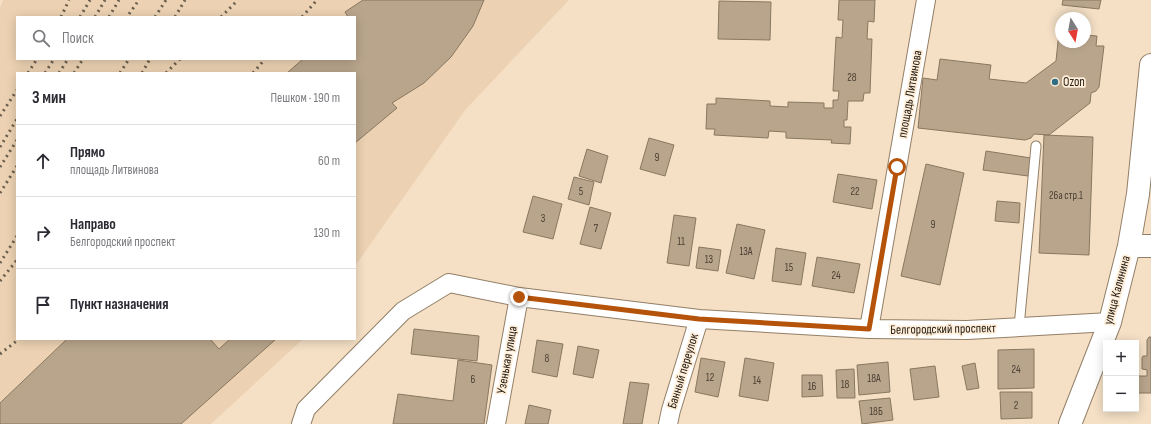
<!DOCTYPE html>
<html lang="ru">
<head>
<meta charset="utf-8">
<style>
  :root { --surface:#fff; --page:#f2f2f3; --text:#2b2b33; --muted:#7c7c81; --line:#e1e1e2 }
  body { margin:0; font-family:"Sofia Sans Condensed",sans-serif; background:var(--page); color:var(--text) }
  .controls { position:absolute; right:12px; bottom:12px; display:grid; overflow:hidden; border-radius:0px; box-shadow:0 2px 10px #0003 }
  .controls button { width:36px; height:36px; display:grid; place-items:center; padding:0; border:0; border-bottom:1px solid var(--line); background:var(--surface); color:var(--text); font:20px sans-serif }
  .compass { position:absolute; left:1055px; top:12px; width:36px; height:36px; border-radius:50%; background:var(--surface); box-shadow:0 2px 10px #0003; rotate:169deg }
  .stop { position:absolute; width:12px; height:12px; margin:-9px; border:3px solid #b45309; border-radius:50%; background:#fff }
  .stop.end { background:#b45309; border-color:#fff; box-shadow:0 1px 4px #0008 }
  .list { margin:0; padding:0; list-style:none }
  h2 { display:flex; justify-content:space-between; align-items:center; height:52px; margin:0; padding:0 16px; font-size:17px }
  h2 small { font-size:13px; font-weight:400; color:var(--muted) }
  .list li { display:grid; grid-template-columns:26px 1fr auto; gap:12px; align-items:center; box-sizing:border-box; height:72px; padding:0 16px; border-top:1px solid var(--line) }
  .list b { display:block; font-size:15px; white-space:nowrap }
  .list p { margin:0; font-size:13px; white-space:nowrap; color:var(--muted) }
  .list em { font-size:13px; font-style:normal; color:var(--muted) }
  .icon { flex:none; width:22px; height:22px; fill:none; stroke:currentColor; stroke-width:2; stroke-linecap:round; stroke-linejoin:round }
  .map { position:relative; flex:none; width:1151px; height:424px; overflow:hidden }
  .search { position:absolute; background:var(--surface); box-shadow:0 2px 10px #0003; left:16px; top:16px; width:340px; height:44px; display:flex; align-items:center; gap:10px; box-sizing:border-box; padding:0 14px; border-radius:0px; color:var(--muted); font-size:15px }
  .panel { position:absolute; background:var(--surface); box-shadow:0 2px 10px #0003; left:16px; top:72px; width:340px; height:268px; border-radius:0px }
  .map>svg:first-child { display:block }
</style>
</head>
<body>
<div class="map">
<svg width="1151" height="424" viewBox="0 0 1151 424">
  <rect width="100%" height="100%" fill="#f5e0c6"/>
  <!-- built -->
  <path fill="#ecd2b2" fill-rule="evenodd" d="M3,0H569L466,109L355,266V73H17V339H303L211,424H0V8ZM17,17H355V59H17Z"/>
  <!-- building -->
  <path fill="#b9a58c" stroke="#89775f" d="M363,0H484L473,26L451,57L424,83L392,103L397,108L355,143V73H287L303,59H355V17H348L345,12Z
    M839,0H875L874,22L868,21L867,39H872L870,93H864L863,101H848L847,120H844V127H851L850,144L831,143L832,140L786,138V132L769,131L768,138L714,135L715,129H706L707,104H716V98L770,101V106L788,107V102L824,103V108H833V100H838L839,91H833L836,37L842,38L843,20H838Z
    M1063,0H1101L1099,9L1062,5Z
    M719,1L771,2L770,40L718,39Z
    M1059,32H1061V42H1085V35L1097,36L1096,46H1104L1099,87L1096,91L1091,93L1090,103L1049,135L1034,134L1031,138L1025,140L918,128L923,78L937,80L940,59L991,65L989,79L1026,83L1056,61Z
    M1044,135L1093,137L1089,255L1039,253Z
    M649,138L674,145L665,176L640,169Z
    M587,149L608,156L601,183L579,176Z
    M986,151L1031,158L1028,176L983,170Z
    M926,164L964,173L940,285L901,276Z
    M838,174L877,180L872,209L833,202Z
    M574,177L594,182L589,205L568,199Z
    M533,196L562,204L553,239L523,232Z
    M997,201L1020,203L1019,223L995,221Z
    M590,207L611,213L601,249L580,244Z
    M674,215L696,218L689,266L667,263Z
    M737,224L765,230L754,279L726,273Z
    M699,247L721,250L718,271L696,268Z
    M776,248L806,253L801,285L772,281Z
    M817,257L860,264L854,293L812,286Z
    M414,329L479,336L477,361L411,354Z
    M1149,337H1151V393H1136V376H1147V370L1142,369V358L1143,356H1147V340Z
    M67,339H210L219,349L230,339H276L181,424H0V403Z
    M537,340L563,344L557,377L532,372Z
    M578,346L599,350L593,378L573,374Z
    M1034,349V388L998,389V350Z
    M701,358L725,362L718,397L695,392Z
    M745,358L774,363L768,401L739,396Z
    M458,360L492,365L484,424H393L398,394L453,401Z
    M888,362L890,392L859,395L857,365Z
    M975,363L979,388L967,390L962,366Z
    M935,366L939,397L914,400L910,369Z
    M854,369L855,398H837L836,370Z
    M802,375H822L823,396L802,397Z
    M630,382L649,384L642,424H623Z
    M1000,392H1032V418L1001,419Z
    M890,398L893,420L862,424L859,401Z
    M529,405L551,410L548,424H525Z"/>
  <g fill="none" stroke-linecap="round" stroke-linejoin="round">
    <!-- service casing -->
    <g stroke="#927f67" stroke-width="11">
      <path id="service" d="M1019,327L1036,146"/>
    </g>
    <!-- minor casing -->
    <g stroke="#927f67" stroke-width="20">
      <path id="minor" d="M869,329L926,0
        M301,424L306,409L403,311L449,283L519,297L699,319L869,329L967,330L1110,322
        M496,424L519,297
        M668,424L671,410L699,319"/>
    </g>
    <!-- secondary casing -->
    <g stroke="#927f67" stroke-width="24">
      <path id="secondary" d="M1129,246H1151
        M1070,424L1110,322L1129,246L1138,194L1151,65"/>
    </g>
    <!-- service -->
    <use href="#service" stroke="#fff" stroke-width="9"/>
    <!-- minor -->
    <use href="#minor" stroke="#fff" stroke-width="18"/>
    <!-- secondary -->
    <use href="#secondary" stroke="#fff" stroke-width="22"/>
    <!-- rail -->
    <path stroke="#6b5f4f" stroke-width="3" stroke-dasharray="2 4" stroke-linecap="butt" d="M129,14L139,0
      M61,17L69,0
      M80,17L90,0
      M95,17L105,0
      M109,17L119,0
      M155,17L166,0
      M175,17L185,0
      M221,17L238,0
      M302,17L317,0
      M28,73L37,59
      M45,73L54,59
      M59,73L68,59
      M74,73L83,59
      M120,73L129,59
      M142,73L150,59
      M166,73L180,59
      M253,73L265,59
      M0,116L17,90
      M0,147L17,119
      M0,167L17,140
      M0,193L17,166
      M0,263L17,236
      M0,281L17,260
      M0,354L19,339"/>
  </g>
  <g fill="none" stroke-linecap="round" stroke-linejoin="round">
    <!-- route -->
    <path stroke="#b45309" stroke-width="5" d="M519,297L699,319L869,329L897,167"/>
  </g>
  <!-- markers -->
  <circle fill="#306e84" stroke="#ffeed9" stroke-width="1.5" cx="1055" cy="82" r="4"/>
  <g text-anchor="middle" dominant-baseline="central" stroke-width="3.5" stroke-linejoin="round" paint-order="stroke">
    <!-- number labels -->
    <g font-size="11" fill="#4c4134">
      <text x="852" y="77">28</text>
      <text x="657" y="157">9</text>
      <text x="581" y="191">5</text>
      <text x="855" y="191">22</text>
      <text x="1066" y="195">26а стр.1</text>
      <text x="543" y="218">3</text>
      <text x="933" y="224">9</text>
      <text x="596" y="228">7</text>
      <text x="681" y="241">11</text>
      <text x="746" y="251">13А</text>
      <text x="709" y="259">13</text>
      <text x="789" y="267">15</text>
      <text x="836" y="275">24</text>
      <text x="547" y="358">8</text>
      <text x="1016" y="369">24</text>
      <text x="710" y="377">12</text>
      <text x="874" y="378">18А</text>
      <text x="473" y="379">6</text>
      <text x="757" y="380">14</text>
      <text x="845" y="384">18</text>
      <text x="812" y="386">16</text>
      <text x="1016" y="405">2</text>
      <text x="876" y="411">18Б</text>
    </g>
    <!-- poi labels -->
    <g font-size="13" fill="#282016" stroke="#ffeed9" text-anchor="start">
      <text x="1063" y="82">Ozon</text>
    </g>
    <!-- street labels -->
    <g font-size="13" fill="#282016" stroke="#ffeed9">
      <text transform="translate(910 94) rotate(-80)">площадь Литвинова</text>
      <text transform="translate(1117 290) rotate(-75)">улица Калинина</text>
      <text transform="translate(943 329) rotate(-1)">Белгородский проспект</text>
      <text transform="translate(507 360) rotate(-80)">Узенькая улица</text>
      <text transform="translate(683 371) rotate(-73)">Банный переулок</text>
    </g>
  </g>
</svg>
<div class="controls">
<button>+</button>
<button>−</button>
</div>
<svg class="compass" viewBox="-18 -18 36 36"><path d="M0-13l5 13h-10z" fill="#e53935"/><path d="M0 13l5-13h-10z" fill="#7c7c81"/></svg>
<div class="stop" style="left:897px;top:167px"></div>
<div class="stop end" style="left:519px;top:297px"></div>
<div class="search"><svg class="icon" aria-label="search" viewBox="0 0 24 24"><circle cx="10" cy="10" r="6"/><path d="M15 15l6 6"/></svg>Поиск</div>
<section class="panel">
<h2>3 мин<small>Пешком · 190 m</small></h2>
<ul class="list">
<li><svg class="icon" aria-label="ahead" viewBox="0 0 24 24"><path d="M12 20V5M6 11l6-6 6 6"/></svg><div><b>Прямо</b><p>площадь Литвинова</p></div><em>60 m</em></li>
<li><svg class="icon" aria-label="right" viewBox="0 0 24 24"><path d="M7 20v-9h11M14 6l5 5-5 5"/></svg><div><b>Направо</b><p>Белгородский проспект</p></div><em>130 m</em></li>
<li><svg class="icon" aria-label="arrive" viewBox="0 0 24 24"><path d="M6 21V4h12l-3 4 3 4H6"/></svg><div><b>Пункт назначения</b></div></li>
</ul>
</section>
</div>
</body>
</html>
